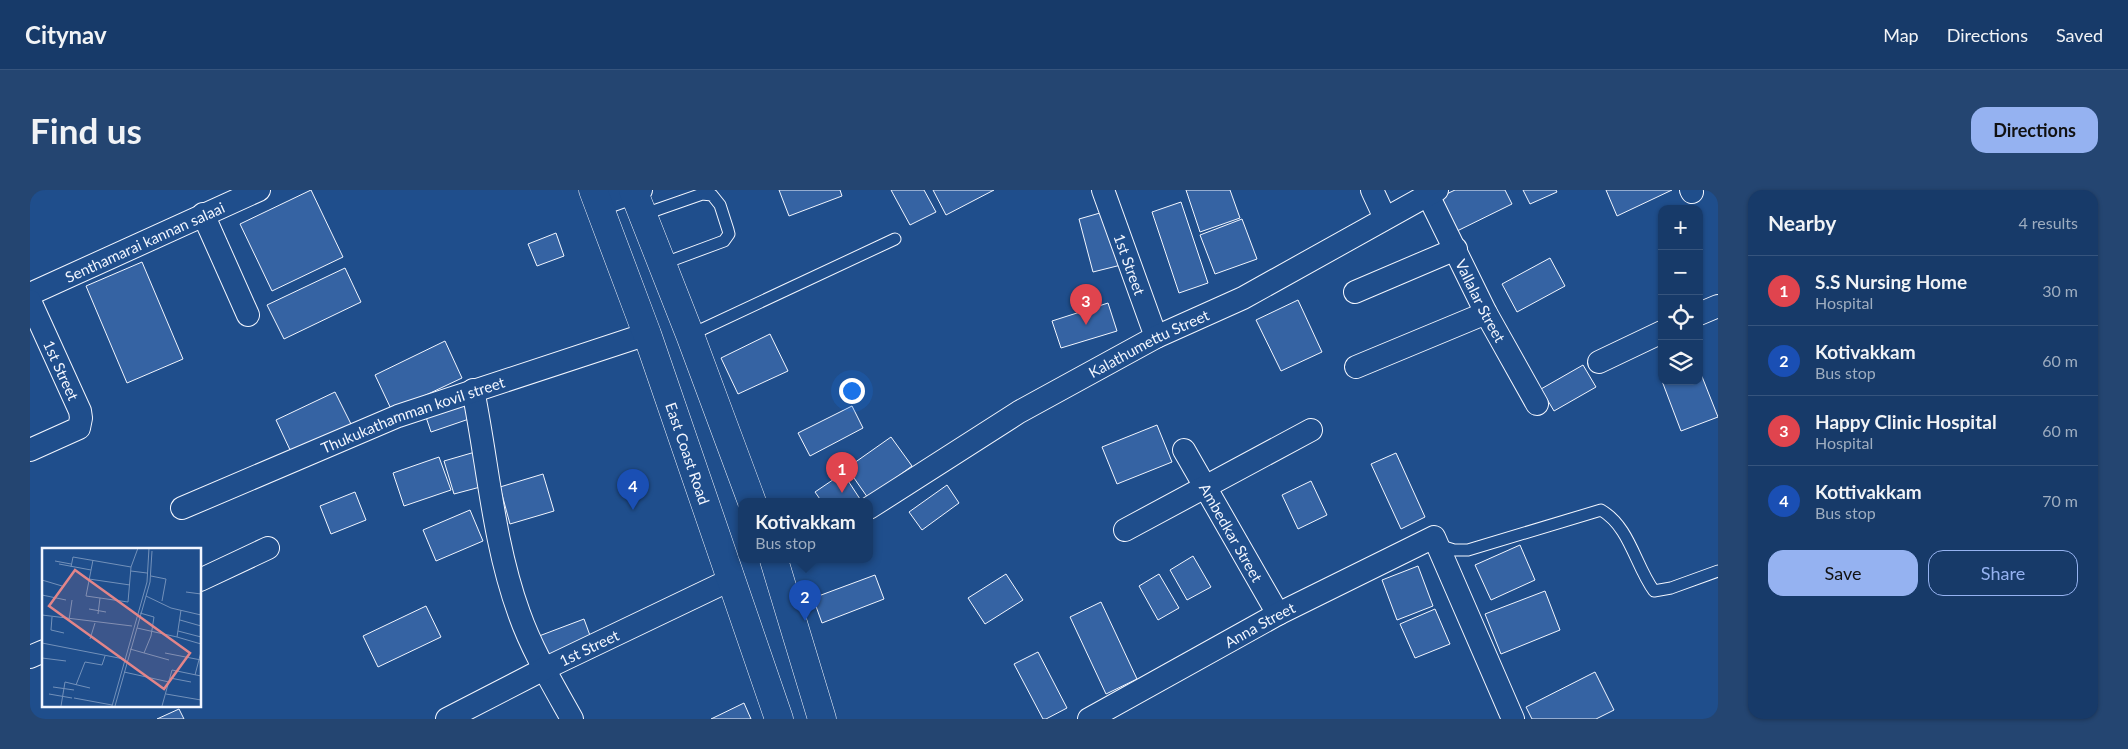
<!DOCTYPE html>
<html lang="en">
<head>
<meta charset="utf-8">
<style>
  :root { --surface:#173a69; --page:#244571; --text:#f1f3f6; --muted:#9eadc0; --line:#36547d; --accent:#95b2f1 }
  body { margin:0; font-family:Lato,sans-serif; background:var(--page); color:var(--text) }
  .controls { position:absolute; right:15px; top:15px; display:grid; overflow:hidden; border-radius:10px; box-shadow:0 1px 4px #0004 }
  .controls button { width:45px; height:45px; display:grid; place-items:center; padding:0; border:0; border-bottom:1px solid var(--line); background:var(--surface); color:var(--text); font:25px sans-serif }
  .you { position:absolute; left:821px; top:200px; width:18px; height:18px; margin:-12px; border:4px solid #fff; border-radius:50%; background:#1a73e8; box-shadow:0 0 0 8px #1a73e833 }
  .badge { display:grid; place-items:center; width:32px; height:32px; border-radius:50%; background:var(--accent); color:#fff; font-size:16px; font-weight:700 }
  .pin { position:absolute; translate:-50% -41px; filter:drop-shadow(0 1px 2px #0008) }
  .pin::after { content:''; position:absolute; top:26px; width:18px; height:15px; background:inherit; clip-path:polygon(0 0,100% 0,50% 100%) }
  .popup { position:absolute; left:708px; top:308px; width:135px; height:65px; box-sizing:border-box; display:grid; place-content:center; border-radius:10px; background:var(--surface); filter:drop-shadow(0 1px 4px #0005); font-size:16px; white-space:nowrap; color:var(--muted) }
  .popup b { font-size:19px; color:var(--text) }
  .popup::after { content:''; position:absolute; left:50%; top:100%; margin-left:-10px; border:10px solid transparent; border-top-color:var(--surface) }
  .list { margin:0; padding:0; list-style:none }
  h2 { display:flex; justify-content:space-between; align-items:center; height:65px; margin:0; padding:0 20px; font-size:21px }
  h2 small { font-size:16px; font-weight:400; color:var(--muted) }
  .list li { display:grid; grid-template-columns:32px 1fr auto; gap:15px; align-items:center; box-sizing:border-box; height:70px; padding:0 20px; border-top:1px solid var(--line) }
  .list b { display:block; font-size:19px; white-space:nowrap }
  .list p { margin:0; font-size:16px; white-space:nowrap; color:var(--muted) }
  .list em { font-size:16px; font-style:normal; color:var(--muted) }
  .actions { display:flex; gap:10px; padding:15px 20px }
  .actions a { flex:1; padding:11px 0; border:1px solid var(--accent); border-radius:15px; text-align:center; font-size:18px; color:var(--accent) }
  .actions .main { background:var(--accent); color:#111 }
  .icon { flex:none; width:28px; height:28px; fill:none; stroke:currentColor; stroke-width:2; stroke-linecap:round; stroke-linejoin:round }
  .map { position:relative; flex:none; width:1688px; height:529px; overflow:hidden; border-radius:15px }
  header { display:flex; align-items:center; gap:30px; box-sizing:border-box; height:70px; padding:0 25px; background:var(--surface); border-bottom:1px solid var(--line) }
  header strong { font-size:24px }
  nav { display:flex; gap:28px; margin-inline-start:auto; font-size:18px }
  .intro { display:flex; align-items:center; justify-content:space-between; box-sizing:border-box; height:120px; padding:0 30px }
  h1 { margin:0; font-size:35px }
  .button { padding:12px 22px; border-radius:15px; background:var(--accent); color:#111; font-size:18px; font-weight:700 }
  main { display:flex; gap:30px; padding:0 30px }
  aside { flex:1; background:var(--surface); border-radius:15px; box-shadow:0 1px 4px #0004 }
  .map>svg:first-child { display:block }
</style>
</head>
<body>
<header>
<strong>Citynav</strong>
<nav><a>Map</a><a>Directions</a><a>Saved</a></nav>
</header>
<div class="intro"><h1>Find us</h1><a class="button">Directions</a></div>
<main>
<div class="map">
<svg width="1688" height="529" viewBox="0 0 1688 529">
  <rect width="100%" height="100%" fill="#1f4e8c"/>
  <!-- building -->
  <path fill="#3563a3" stroke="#f2f6ff" d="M281,0L313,67L242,101L210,34Z
    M749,0H810L812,6L759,26Z
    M861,0H894L906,22L880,35Z
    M903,0H964L916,25Z
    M1156,0H1200L1210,28L1170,42Z
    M1425,0H1475L1482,14L1423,43L1406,9Z
    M1493,0H1526L1527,2L1500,14Z
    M1576,0H1642L1587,26Z
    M1151,12L1178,93L1149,103L1122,22Z
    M1077,21L1091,75L1063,82L1049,29Z
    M1212,29L1227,69L1185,84L1170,45Z
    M526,43L534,66L507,76L498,54Z
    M1520,68L1535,96L1487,122L1472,94Z
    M112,72L153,169L97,193L56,96Z
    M315,78L331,112L254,149L237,115Z
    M1268,110L1292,162L1251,181L1226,130Z
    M1078,113L1087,141L1031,158L1022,131Z
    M740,144L758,181L708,204L691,168Z
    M415,151L432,188L362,221L345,185Z
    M1553,175L1566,197L1524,221L1511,199Z
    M1669,179L1688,227L1651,241L1632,191H1669Z
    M305,202L321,234L261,262L246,230Z
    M433,211L439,229L401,242L395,224Z
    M822,216L833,238L780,266L768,243Z
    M1127,235L1142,272L1087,294L1072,257Z
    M861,247L882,276L838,308L817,278Z
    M445,262L454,296L424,304L414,271Z
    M1366,263L1395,327L1371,339L1341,274Z
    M409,267L421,300L374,316L363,283Z
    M813,283L830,309L825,312H792L785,302Z
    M513,284L524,321L480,334L470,297Z
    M1281,291L1297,325L1268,339L1252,305Z
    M917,295L929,313L892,340L879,322Z
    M325,302L336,330L301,344L290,316Z
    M440,320L453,351L406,371L393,340Z
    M1490,355L1505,390L1461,410L1445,375Z
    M1163,366L1181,397L1157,410L1140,380Z
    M1388,376L1403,416L1367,430L1352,390Z
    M976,384L993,410L955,434L938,408Z
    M1129,384L1149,418L1128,430L1109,396Z
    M845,385L854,409L792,433L783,408Z
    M1515,401L1530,440L1471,464L1455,424Z
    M1071,412L1107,489L1076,504L1040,427Z
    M396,416L411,447L348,477L333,446Z
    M1405,419L1420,454L1385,468L1370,434Z
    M554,429L562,451L518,469L509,446Z
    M1008,462L1037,518L1016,529H1013L984,474Z
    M1565,482L1584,520L1566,529H1502L1496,517Z
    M714,513L721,529H681Z
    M149,519L154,529H127Z"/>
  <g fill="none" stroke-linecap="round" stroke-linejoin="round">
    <!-- service casing -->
    <g stroke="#f2f6ff" stroke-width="13">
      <path id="service" d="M612,25L672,4L682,5L690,15L698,40L699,44L694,51L632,74
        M660,145L865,49
        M1408,355L1424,360H1438L1571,320C1600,337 1605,375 1624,401L1641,398L1688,381"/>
    </g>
    <!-- minor casing -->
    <g stroke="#f2f6ff" stroke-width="24">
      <g id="minor">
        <path id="s1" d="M1073,0L1126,147"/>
        <path d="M1342,0L1355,28"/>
        <path d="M1661,0L1662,2"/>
        <path id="s2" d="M1398,5L1456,123L1507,214"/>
        <path d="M569,15L611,0"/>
        <path d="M173,24L218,125"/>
        <path d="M1325,102L1426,59"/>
        <path id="s3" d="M0,104L229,0"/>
        <path id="s4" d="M0,111L50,221L51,228L49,238L0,260"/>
        <path d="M1669,124L1688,116"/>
        <path d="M1569,172L1632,142"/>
        <path d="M1326,177L1456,123"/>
        <path d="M443,200C458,274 463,351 489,423C502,460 523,495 542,529"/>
        <path id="s5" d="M1154,260L1248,424"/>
        <path id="s6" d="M152,318L368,226L617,144"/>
        <path id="s7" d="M839,318L989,222L1126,147L1213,108L1407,0"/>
        <path d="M1095,340L1281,240"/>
        <path d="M170,390L238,358"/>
        <path d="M0,467L14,461"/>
        <path id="s8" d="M417,529L514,479L702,389"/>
        <path id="s9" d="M1059,529L1248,424L1404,347L1483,529"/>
      </g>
    </g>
    <!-- primary casing -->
    <g stroke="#f2f6ff" stroke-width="29">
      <g id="primary">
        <path id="s10" d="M563,0L617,144L749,529"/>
        <path d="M603,0L660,145L722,312"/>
        <path d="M744,370L792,529"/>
      </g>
    </g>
    <!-- service -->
    <use href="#service" stroke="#1f4e8c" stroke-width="11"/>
    <!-- minor -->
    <use href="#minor" stroke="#1f4e8c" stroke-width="22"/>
    <!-- primary -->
    <use href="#primary" stroke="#1f4e8c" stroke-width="28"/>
  </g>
  <g text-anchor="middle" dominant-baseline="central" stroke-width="4" stroke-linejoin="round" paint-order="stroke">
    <!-- street labels -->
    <g font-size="15" fill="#f2f6ff" stroke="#1f4e8c">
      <text stroke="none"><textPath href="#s3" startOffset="126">Senthamarai kannan salaai</textPath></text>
      <text stroke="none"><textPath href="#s1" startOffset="79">1st Street</textPath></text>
      <text stroke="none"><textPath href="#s2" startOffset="118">Vallalar Street</textPath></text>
      <text stroke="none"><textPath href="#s7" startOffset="325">Kalathumettu Street</textPath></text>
      <text stroke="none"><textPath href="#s4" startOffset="76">1st Street</textPath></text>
      <text stroke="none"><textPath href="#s6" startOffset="249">Thukukathamman kovil street</textPath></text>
      <text stroke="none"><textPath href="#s10" startOffset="280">East Coast Road</textPath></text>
      <text stroke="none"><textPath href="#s5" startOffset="95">Ambedkar Street</textPath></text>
      <text stroke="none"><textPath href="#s9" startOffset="195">Anna Street</textPath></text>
      <text stroke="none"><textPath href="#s8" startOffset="159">1st Street</textPath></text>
    </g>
  </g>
  <!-- overview -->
  <g transform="translate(12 358)">
    <rect width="159" height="159" fill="#1f4e8c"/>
    <path fill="none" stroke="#7391ba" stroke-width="1" d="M51,12L44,48L86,54L89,19L96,0M13,13L29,16M17,16L49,22M29,19L31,9L89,19M89,23L105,25M109,28L124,31L120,53M47,31L88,37M0,32L20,38M144,44L159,46M0,47L24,52M104,48L129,60L159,67M47,61L64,64M139,62L135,89L159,96M98,65L112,69L109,88L102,105M56,66L58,50M0,67L90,78M10,69L9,82L22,85M27,72L30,52M138,72L159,78M95,80L135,89M136,83L159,89M48,91L53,75M0,95L82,111M88,101L127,112M123,105L159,112M0,110L24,113M82,124L127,134M153,127L159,104M128,130L149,134M34,137L43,114L60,117L63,108M11,139L32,142M7,146L30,150M124,146L159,152M32,150L70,157M19,158L23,134L48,140M70,158L105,34L107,0M73,158L108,34L110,3M120,158L130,122L159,128"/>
    <path fill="#e38589" fill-opacity="0.15" stroke="#e38589" stroke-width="2.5" d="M33,22L148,105L122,141L7,58Z"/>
    <rect width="159" height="159" fill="none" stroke="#f2f6ff" stroke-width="2.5"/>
  </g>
</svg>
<div class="controls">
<button>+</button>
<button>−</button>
<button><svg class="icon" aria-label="locate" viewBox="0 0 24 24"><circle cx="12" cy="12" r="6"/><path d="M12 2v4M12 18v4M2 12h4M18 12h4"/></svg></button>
<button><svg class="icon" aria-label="layers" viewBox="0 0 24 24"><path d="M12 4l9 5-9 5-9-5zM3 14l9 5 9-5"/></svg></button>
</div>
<div class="you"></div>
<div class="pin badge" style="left:812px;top:303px;background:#e0444e">1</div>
<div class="pin badge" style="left:775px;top:431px;background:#1a4fb4">2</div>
<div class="popup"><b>Kotivakkam</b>Bus stop</div>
<div class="pin badge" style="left:1056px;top:135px;background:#e0444e">3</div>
<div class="pin badge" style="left:603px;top:320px;background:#1a4fb4">4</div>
</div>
<aside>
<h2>Nearby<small>4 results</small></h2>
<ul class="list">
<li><span class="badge" style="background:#e0444e">1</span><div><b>S.S Nursing Home</b><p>Hospital</p></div><em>30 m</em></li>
<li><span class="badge" style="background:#1a4fb4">2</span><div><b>Kotivakkam</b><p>Bus stop</p></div><em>60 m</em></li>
<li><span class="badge" style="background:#e0444e">3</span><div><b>Happy Clinic Hospital</b><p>Hospital</p></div><em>60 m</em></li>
<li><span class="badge" style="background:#1a4fb4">4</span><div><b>Kottivakkam</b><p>Bus stop</p></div><em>70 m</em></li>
</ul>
<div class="actions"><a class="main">Save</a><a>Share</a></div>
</aside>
</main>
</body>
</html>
